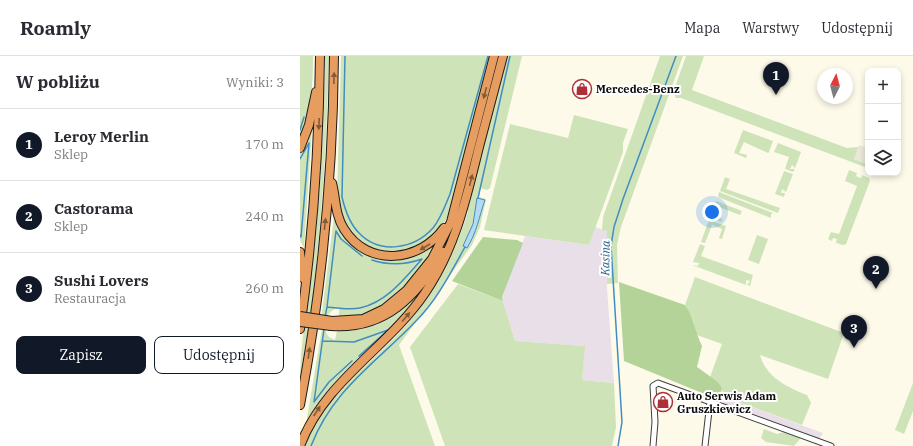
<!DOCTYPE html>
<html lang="pl">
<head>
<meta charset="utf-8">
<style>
  :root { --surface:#fff; --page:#f2f2f3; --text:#2b2b33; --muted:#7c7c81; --line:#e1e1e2; --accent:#111827 }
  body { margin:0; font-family:"IBM Plex Serif",serif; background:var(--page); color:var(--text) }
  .controls { position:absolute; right:12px; top:12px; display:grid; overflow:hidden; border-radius:8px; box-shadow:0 2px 6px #0003 }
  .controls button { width:36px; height:36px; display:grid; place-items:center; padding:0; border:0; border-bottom:1px solid var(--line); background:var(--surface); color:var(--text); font:20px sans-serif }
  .compass { position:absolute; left:517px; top:12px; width:36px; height:36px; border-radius:50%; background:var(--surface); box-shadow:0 2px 6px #0003; rotate:6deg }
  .you { position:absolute; left:412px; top:156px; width:14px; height:14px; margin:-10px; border:3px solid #fff; border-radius:50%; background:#1a73e8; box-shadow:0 0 0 6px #1a73e833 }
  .badge { display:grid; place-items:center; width:26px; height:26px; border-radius:50%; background:var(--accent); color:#fff; font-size:13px; font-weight:700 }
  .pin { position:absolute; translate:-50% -33px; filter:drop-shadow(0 1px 2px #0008) }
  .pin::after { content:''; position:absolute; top:21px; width:14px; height:12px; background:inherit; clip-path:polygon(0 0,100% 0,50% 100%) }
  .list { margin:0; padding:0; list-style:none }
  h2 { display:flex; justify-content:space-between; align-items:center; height:52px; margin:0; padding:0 16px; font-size:17px }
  h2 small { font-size:13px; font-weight:400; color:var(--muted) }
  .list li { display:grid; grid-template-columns:26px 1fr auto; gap:12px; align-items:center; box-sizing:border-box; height:72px; padding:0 16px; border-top:1px solid var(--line) }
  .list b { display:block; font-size:15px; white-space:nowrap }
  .list p { margin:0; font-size:13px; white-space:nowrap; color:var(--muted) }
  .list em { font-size:13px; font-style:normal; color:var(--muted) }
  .actions { display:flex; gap:8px; padding:12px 16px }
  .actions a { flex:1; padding:9px 0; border:1px solid var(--accent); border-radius:8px; text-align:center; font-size:14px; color:var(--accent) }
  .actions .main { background:var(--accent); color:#fff }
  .icon { flex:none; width:22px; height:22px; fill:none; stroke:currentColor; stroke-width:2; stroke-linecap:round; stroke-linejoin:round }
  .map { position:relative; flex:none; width:613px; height:390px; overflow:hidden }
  header { display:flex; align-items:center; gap:24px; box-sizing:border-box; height:56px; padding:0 20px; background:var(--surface); border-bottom:1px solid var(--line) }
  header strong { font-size:19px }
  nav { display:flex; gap:22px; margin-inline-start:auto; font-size:14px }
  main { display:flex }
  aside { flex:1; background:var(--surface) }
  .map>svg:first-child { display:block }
</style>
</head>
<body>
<header>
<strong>Roamly</strong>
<nav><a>Mapa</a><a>Warstwy</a><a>Udostępnij</a></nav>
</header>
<main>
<aside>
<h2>W pobliżu<small>Wyniki: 3</small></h2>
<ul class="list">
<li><span class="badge">1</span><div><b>Leroy Merlin</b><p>Sklep</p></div><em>170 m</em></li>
<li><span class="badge">2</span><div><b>Castorama</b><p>Sklep</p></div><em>240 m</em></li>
<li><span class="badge">3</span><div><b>Sushi Lovers</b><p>Restauracja</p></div><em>260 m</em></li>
</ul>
<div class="actions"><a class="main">Zapisz</a><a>Udostępnij</a></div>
</aside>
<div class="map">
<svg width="613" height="390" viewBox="0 0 613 390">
  <rect width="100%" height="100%" fill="#fdfaea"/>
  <!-- industrial -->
  <path fill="#e8dfe9" d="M295,171L307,175V232L314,327L282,324L284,290L215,285L202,241L225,180L289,189Z
    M425,341L509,372L523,377L519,383L423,348Z"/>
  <!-- green -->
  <path fill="#cee4b8" d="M0,0H13C13,33 11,53 0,84Z
    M25,0H29C26,110 19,219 0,327C0,284 9,241 14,197C21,132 24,66 25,0Z
    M41,0H188L183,28L150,156L140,174L119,191L97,197L72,192L57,183L50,175L43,165L37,138Z
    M207,0H222L190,132L187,134L180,132L179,141L186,143L180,171L172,189L99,289L135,390H5C26,338 63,315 100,276C132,242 154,201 168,156V152Z
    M360,0H383L321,171L317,189L318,227L307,228V175L302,174L303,161Z
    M386,0H404L392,34L547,92L559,91L554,103L568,108L567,114L565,111L381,42H376L373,37Z
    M274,59L328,73L323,87V96L289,189L184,174L210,68L268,82Z
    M12,73L4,192L0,184V98Z
    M443,74L473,85L469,96L468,97L444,86L439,97L447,99L446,102L434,97Z
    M478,87L501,96L495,112L492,109L490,113H495L493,116L485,113L489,101L474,96Z
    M549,114L557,117L556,120L561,122L562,119L569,122L570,125L546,188L543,189L536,187L537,183L533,182L532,185L528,183L531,176L539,178L557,130L545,125Z
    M484,115L493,118L486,136L482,133L481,137H485L484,141L475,138Z
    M425,121L430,123L426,133L480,152L478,157L420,135Z
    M419,136L473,157L471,158V162L418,141Z
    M416,145L442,155L440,159L419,151L416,161L423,163L421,166L410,162Z
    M34,161C52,204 99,215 136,188C121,217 91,256 57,261C51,262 44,261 39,261V252C26,253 21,272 29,281L35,284L37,275C82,276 106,254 132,220L109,254L29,333L6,368L22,273L20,272Z
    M409,164L426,170L422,183L419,182L422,173L412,169L405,187L401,186Z
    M457,179L468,183L459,208L448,204Z
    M400,188L405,190L401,200L453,219L450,230L447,229L450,225L446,224V229L392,209L398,210L399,207L393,206Z
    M395,221L544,277L528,323L460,299C466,321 487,331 507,339L511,347L502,369L425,341L418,326L410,321L422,288L397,279L393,264L385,249Z
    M158,228L203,245L215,285L285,290L282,324L314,327L316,371L312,390H145L110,291Z
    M613,327V355L604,378L595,374Z
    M464,373L477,378L484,376L501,382L494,390L466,386L461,382Z"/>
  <!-- forest -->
  <path fill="#b3d398" d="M183,181L217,184L223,187L202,241L203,245L152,225Z
    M319,226L385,249C394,261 395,276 402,290L397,311L418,326L422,332L419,344L324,305Z"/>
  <!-- plaza -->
  <path fill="#ebe7db" d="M559,89L568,92V108L554,103Z"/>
  <!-- water -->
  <path fill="#b4d9f0" stroke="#418dc0" d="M177,142L185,144C179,161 177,176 167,192L163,190L173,168Z"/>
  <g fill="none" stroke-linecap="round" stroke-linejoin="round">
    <!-- stream -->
    <path stroke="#418dc0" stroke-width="1.5" d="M45,0L42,141C45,154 49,167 59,177C80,199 114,193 133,172C141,162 145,150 150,138L188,0
      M0,74L4,61
      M0,103L9,87L1,181L0,179
      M178,142L210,0
      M62,200L41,183L36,175L27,251C37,252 50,254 60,252C87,246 105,222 122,203C105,209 90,210 72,204
      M25,261L27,251
      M24,273L14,346L29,326L52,305
      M23,285L54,286L88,274L59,300
      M11,390C33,333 76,307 116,265C137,244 151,216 165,191
      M318,390L322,366L311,190L314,171L323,143L376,0"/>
    <!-- minor casing -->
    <g stroke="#3e3e3e" stroke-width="7">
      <path id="minor" d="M353,390L355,366L353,330L358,327L531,390
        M405,390L410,346"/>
    </g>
    <!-- highway casing -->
    <g stroke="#1c1c1c" stroke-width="10">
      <path id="highway" d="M0,92L9,69L16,36
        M32,127C36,143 35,159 44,173C68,212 120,206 144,172
        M0,196L3,222
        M32,265L63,263L84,253L107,234L132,203L151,166L194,0
        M31,270C85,274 117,240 143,196
        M0,273C13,182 19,92 20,0
        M0,349C22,234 33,117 34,0
        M0,390C25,324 87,293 125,237C156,191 166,143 179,91C187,60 195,30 203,0"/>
    </g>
    <!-- minor -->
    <use href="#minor" stroke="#fff" stroke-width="5"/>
    <!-- highway -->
    <use href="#highway" stroke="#e79d5f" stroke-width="8"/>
    <!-- highway-bridge casing -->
    <g stroke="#1c1c1c" stroke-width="10" stroke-linecap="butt">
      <path id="highway-bridge" d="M0,260L32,265
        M0,266L31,270"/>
    </g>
    <!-- highway-bridge -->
    <use href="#highway-bridge" stroke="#e79d5f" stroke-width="8"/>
  </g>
  <!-- one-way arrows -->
  <defs><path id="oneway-solid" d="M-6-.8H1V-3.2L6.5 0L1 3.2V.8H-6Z"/></defs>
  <g fill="#845b39">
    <use href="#oneway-solid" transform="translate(34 22) rotate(-89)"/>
    <use href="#oneway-solid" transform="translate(185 37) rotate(104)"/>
    <use href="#oneway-solid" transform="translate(19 68) rotate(92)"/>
    <use href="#oneway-solid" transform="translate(171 124) rotate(-76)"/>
    <use href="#oneway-solid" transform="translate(25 168) rotate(-84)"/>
    <use href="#oneway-solid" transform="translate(125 191) rotate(149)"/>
    <use href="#oneway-solid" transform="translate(106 261) rotate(-49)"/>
    <use href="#oneway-solid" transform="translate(9 297) rotate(-82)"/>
    <use href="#oneway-solid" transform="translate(17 355) rotate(-57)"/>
  </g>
  <!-- icons -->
  <defs>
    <g id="shop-ring" transform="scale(1)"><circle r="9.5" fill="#fff" stroke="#ad3036" stroke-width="1.5"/><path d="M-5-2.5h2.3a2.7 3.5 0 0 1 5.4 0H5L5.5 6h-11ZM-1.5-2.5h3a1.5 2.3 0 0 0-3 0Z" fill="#ad3036"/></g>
  </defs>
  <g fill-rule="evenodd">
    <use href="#shop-ring" x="282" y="33"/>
    <use href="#shop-ring" x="363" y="346"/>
  </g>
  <g text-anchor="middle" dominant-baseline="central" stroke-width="4" stroke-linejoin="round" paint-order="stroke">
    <!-- poi labels -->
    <g font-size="11" font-weight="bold" fill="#0b0b0b" stroke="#fff" text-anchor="start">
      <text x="296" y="33">Mercedes-Benz</text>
      <text x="377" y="340">Auto Serwis Adam<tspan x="377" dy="13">Gruszkiewicz</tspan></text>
    </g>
    <!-- water labels -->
    <g font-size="12" font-style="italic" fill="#205f90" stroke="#fff">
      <text transform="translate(305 202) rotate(-89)">Kasina</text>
    </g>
  </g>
</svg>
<div class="controls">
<button>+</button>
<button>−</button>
<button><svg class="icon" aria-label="layers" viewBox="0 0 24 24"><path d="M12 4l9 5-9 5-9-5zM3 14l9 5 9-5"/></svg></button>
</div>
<svg class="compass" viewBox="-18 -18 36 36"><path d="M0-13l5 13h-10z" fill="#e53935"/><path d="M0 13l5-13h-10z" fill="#7c7c81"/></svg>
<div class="you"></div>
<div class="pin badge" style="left:476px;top:39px">1</div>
<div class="pin badge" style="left:576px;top:233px">2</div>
<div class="pin badge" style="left:554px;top:292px">3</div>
</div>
</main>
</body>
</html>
